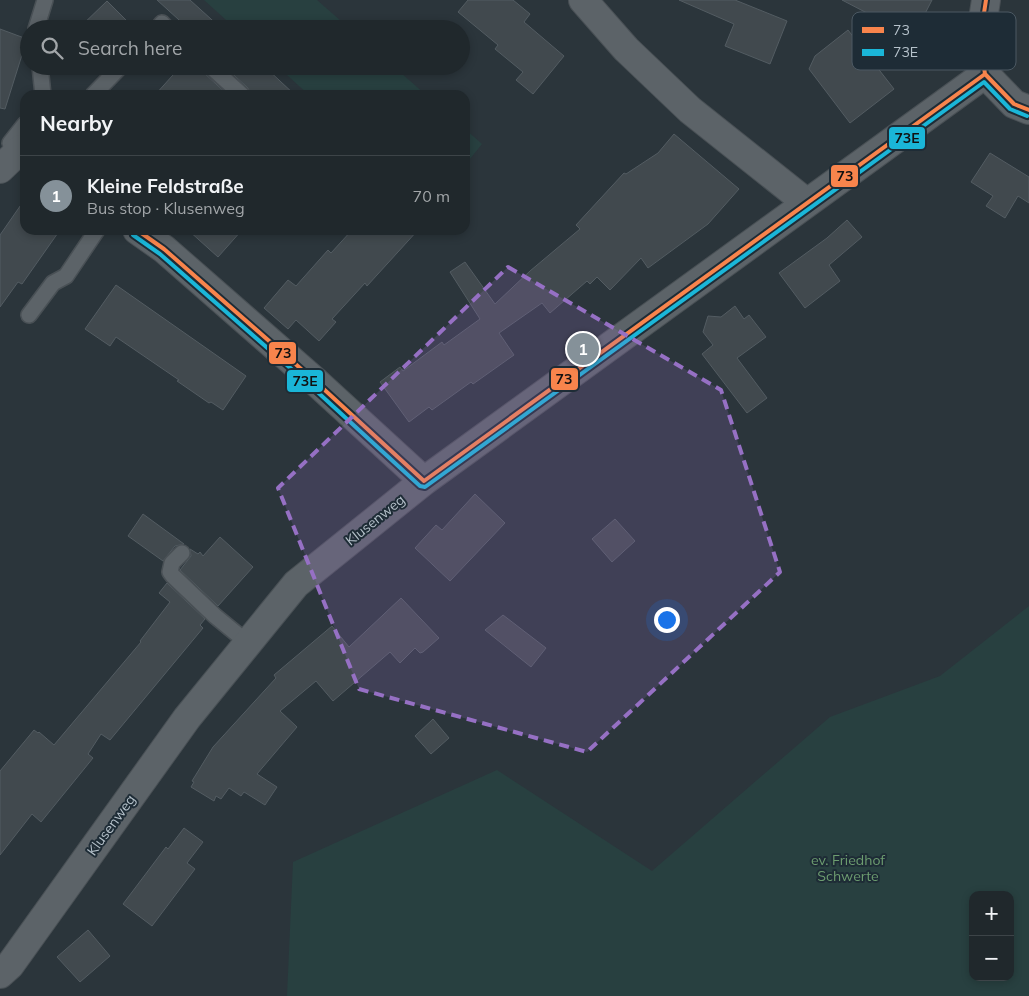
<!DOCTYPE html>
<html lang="en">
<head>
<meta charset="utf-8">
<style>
  :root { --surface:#20282c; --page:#283034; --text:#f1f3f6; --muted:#a2a6a9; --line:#3d4448; --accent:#859199 }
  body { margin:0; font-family:Mulish,sans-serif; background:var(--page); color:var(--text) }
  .controls { position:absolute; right:15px; bottom:15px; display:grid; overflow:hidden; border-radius:10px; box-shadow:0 2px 8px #0003 }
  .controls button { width:45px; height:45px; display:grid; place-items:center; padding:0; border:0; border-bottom:1px solid var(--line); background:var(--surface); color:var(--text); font:25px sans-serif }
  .you { position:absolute; left:666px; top:619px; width:18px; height:18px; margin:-12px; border:4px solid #fff; border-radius:50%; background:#1a73e8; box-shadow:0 0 0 8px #1a73e833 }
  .badge { display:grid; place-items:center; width:32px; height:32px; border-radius:50%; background:var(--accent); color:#fff; font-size:16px; font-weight:700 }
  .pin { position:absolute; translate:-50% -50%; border:2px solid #fff; box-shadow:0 1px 5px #0006 }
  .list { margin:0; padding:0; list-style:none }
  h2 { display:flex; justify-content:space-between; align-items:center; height:65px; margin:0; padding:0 20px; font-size:21px }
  h2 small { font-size:16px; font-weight:400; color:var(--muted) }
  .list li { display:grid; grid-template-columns:32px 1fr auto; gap:15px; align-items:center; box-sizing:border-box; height:80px; padding:0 20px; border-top:1px solid var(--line) }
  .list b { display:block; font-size:19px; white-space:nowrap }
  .list p { margin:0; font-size:16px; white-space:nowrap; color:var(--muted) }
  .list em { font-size:16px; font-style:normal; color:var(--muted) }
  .icon { flex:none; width:28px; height:28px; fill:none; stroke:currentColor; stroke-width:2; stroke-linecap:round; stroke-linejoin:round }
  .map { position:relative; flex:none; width:1029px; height:996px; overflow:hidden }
  .search { position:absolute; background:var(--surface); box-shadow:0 2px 8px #0003; left:20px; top:20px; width:450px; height:55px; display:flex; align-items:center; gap:12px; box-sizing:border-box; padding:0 18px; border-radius:28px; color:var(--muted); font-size:19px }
  .panel { position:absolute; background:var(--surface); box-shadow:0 2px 8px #0003; left:20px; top:90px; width:450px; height:145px; border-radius:15px }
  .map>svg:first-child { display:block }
</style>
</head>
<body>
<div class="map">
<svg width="1029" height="996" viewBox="0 0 1029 996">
  <rect width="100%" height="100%" fill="#2b353b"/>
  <!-- green -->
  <path fill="#284040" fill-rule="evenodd" d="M204,0H317L350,29H236Z
    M277,66H393L426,95H309Z
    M465,129L482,144L465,165Z
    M1029,606V996H287L293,862L497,770L652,871L830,717L940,676ZM973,895H1010V977H973Z"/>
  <!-- building -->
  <path fill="#41494e" stroke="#535c62" d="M157,0H190L222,29H189Z
    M468,0H513L530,14L524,22L564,56L533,94L516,80L523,72L495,49L498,45L458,12Z
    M679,0H735L787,21L770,64L725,46L734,24Z
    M842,0H932L913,37Z
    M107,1L135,29H78Z
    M0,29L27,39L5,109L0,108Z
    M848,30L894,89L850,123L809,69L815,56Z
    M181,66H201L204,73L228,95H155Z
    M224,66H264L295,95H251L248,88Z
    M674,134L739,189L708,224L648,268L641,258L610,290L597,277L590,284L587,281L550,313L542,303L499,333L514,355L473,384L471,382L432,410L429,407L409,422L380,382L400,367L403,371L442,342L444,345L480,319L450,272L465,262L495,304L530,271L580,229L576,225L624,173L626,174L658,153Z
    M990,153L1029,177V203L1018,196L1005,218L986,206L993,196L971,182Z
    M25,199V230H60L22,284L18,282L0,307V235Z
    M847,220L862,237L829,265L840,281L805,308L779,273L827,238Z
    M188,230H242L218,257Z
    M352,230H418L367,286L365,283L332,319L336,322L319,341L296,320L288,329L264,308L288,280L296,286L328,250L331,253Z
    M116,285L246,376L223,410L211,402L209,403L177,381L179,380L116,337L110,346L85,329Z
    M735,306L744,319L749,315L766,337L737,358L767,398L747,413L702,354L713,345L703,332L708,316L721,317Z
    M475,494L505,523L450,581L415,548L436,525L442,530Z
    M143,514L184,544L175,546L163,561L128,536Z
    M615,519L635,541L612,562L592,539Z
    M220,537L253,567L218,606L180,570L191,556L190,549L198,554L200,552L203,556Z
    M167,583L205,619L200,625L203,628L110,740L101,734L88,754L93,758L41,822L32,814L0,855V771L34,730L38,733L39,732L54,745L141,642L140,641L170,602L159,593Z
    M401,598L439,638L423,652L420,653L415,648L400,663L390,652L333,701L316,681L280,711L297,727L257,774L277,787L265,805L244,792L241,796L229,788L221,799L216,796L214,801L191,787L194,782L192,781L213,747L276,678L274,675L332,626L349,647Z
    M503,615L546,648L531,667L485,630Z
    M433,719L449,738L431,754L415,736Z
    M184,828L203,842L187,863L195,869L152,926L123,904L166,847L168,849Z
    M88,930L110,956L80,982L57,957Z"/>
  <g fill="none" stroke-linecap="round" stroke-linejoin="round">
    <!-- service casing -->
    <g stroke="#495055" stroke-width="18">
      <path id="service" d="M36,29L45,0
        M157,29L162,23L168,29
        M40,66L43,95
        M210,66L242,95
        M93,95L121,66
        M10,143L25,124
        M29,315L53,283L66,276L97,230
        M182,553L172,563L170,572L173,576L215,616L248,643"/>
    </g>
    <!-- minor casing -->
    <g stroke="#495055" stroke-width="30">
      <path id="minor" d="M583,0L626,49L690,110L807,203
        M985,74L980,39L986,0
        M985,74L1014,104L1029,110
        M0,169L21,149
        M137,230L164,249L316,382L424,481
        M0,974L10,965L187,718L296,584L424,481L985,74"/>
    </g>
    <!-- service -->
    <use href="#service" stroke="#5c6368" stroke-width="15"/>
    <!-- minor -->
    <use href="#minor" stroke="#5c6368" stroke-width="28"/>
    <!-- bus-1 casing -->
    <g stroke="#1e2c36" stroke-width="8">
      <path id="bus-1" d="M985,74L980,39L986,0
        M985,74L1014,104L1029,110
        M137,230L164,249L316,382L424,481
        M424,481L985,74"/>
    </g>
    <!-- bus-2 casing -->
    <g stroke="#1e2c36" stroke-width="8">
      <path id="bus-2" d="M133,235L160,254L312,387L420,486L425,487L984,82L1010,109L1027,116"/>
    </g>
    <!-- bus-1 -->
    <use href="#bus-1" stroke="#f8844c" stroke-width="4"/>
    <!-- bus-2 -->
    <use href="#bus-2" stroke="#1ab6d8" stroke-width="4"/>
  </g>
  <!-- marked area -->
  <path fill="#9670c4" fill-opacity="0.2" stroke="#9670c4" stroke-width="4" stroke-dasharray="10 6" stroke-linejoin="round" d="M508,267L721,390L780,572L587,752L359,689L278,488Z"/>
  <g text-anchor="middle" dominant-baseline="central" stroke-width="4" stroke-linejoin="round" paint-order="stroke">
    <!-- street labels -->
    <g font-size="14" fill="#b6c2cb" stroke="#1e2c36">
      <text transform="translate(375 520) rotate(-39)">Klusenweg</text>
      <text transform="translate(111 825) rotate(-54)">Klusenweg</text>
    </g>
    <!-- park labels -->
    <g font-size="14" fill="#6d9d70" stroke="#1e2c36">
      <text x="848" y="860">ev. Friedhof<tspan x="848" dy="16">Schwerte</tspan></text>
    </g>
  </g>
  <!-- legend -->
  <rect x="852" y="12" width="164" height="58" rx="8" fill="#1e2c36" stroke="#4c5963" stroke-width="1"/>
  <rect x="862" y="27" width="22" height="6" fill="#f8844c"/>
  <rect x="862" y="49" width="22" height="7" fill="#1ab6d8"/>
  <g font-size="14" fill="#b6c2cb">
    <text x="893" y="35">73</text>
    <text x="893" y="57">73E</text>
  </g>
  <g stroke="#1e2c36" stroke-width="2">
    <rect x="888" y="126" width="38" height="24" rx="5" fill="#1ab6d8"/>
    <rect x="830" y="164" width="29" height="24" rx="5" fill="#f8844c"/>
    <rect x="268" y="341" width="29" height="24" rx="5" fill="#f8844c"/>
    <rect x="550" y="367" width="29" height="24" rx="5" fill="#f8844c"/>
    <rect x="286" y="369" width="38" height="24" rx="5" fill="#1ab6d8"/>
  </g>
  <g font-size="14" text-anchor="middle" font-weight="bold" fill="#111">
    <text x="907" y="143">73E</text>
    <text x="845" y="181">73</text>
    <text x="283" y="358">73</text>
    <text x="564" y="384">73</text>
    <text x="305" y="386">73E</text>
  </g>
</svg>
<div class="controls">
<button>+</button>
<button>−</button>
</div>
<div class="you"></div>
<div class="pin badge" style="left:583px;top:349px">1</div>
<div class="search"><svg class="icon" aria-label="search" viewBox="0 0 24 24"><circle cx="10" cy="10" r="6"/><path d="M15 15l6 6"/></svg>Search here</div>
<section class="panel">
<h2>Nearby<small></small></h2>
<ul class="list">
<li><span class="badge">1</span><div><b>Kleine Feldstraße</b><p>Bus stop · Klusenweg</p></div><em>70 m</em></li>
</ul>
</section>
</div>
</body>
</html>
